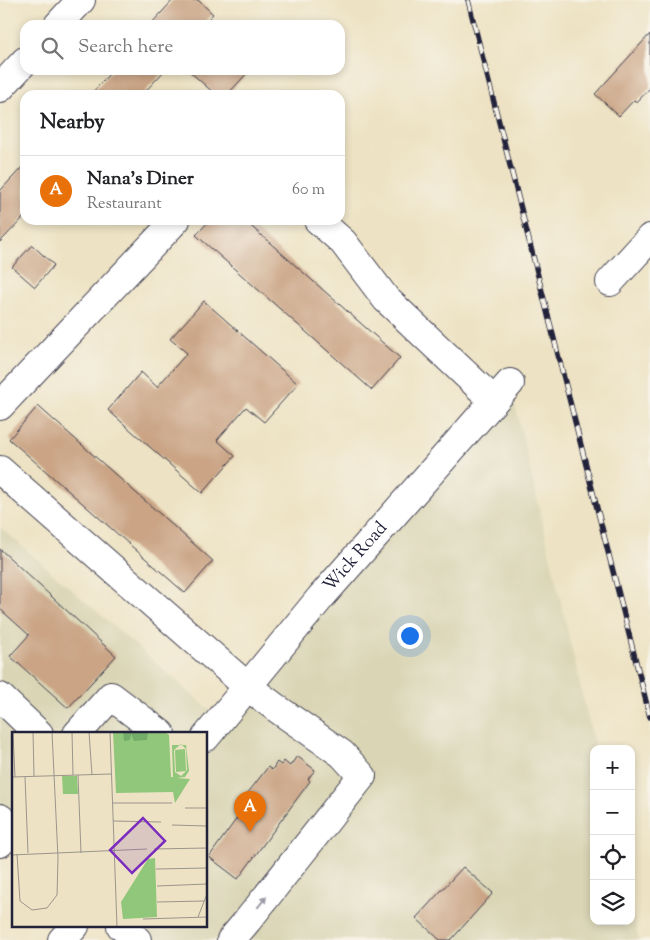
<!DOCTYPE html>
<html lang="en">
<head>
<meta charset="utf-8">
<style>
  :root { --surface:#fff; --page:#f2f2f2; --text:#202124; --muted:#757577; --line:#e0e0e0; --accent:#b5179e }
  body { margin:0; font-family:"Sorts Mill Goudy",serif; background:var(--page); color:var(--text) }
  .controls { position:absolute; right:15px; bottom:15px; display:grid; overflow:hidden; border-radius:10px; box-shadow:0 2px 8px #0003 }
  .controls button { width:45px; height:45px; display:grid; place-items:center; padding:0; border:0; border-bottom:1px solid var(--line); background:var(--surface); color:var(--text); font:25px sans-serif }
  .you { position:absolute; left:409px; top:635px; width:18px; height:18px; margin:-12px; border:4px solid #fff; border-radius:50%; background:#1a73e8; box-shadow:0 0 0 8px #1a73e833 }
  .badge { display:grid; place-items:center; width:32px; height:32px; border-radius:50%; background:var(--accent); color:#fff; font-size:16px; font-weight:700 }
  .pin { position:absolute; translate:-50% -41px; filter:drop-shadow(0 1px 2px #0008) }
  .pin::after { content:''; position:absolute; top:26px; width:18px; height:15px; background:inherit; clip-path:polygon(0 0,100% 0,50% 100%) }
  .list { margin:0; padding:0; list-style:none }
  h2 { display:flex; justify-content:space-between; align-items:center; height:65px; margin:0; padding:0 20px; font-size:21px }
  h2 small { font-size:16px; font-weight:400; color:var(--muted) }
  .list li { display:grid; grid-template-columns:32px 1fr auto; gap:15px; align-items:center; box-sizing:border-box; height:70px; padding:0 20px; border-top:1px solid var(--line) }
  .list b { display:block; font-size:19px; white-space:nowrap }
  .list p { margin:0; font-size:16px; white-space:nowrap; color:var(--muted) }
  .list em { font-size:16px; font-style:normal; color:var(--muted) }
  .icon { flex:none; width:28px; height:28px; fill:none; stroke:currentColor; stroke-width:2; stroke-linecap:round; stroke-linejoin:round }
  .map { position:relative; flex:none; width:650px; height:940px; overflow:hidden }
  .search { position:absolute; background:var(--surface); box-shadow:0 2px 8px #0003; left:20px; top:20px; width:325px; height:55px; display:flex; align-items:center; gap:12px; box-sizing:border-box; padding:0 18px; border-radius:15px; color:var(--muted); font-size:19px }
  .panel { position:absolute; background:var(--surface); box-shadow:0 2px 8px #0003; left:20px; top:90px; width:325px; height:135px; border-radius:15px }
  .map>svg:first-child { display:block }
</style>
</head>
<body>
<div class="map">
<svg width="650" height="940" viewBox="0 0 650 940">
  <rect width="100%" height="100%" fill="#f7f3e8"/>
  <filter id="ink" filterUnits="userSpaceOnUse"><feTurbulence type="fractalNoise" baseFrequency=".02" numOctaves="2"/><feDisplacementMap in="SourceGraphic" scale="10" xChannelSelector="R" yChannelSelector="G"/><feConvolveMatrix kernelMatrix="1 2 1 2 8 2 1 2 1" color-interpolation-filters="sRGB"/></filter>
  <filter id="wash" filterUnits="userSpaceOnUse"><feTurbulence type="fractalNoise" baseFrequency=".0096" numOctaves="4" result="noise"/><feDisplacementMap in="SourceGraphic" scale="20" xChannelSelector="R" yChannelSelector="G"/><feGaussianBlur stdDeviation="1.12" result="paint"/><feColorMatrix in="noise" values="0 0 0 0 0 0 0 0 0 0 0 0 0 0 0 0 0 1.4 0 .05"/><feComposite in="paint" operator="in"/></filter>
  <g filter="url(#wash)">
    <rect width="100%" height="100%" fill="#ede2c3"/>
    <!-- built -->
    <path fill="#dad5b5" d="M510,383L595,749H594V921H631V907L639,940H137L121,926H206V734H14V830L0,818V527L220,719Z"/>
    <g id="blocks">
      <!-- building -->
      <path fill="#caa485" d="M173,0H198L213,14L202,25H150Z
        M650,34V88L637,102L634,100L619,116L595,94Z
        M113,70H165L142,95H90Z
        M188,70H250L227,95H216Z
        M25,164V216L0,242V191Z
        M210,220H244L400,358L372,390L196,235Z
        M32,245L54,265L35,287L12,267Z
        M204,301L298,384L264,422L246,407L217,440L235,456L202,493L108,410L141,372L157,387L187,353L170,339Z
        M38,406L213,561L185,593L9,439Z
        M0,549L116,656L68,708L10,656L29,635L0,609Z
        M297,756L315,770L308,779L310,781L238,879L209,857L245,807L240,803L268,767L272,770L277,762L281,765L284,761L290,766Z
        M463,867L493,893L451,940H440L416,918Z"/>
    </g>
  </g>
  <g filter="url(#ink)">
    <use href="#blocks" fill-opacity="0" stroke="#403f4f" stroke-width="1"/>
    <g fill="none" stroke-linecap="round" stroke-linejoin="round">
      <!-- minor casing -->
      <g stroke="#403f4f" stroke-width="30">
        <g id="minor">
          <path d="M58,25L81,0"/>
          <path d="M0,88L25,61"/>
          <path d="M318,220L343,242L386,299L494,401"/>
          <path d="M610,282L650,238"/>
          <path d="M0,406L176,220"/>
          <path d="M0,470L248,687L279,710L342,754L362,776L248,920L231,940"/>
          <path d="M0,697L39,734"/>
          <path d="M77,734L111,696L161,734"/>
          <path id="s1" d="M206,737L321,597L510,383"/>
          <path d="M0,843L13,829"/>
          <path d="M62,940L75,926"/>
        </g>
      </g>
      <!-- major casing -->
      <g stroke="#403f4f" stroke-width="30">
        <path id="major" d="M0,818L14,830
          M121,926L137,940"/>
      </g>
      <!-- minor -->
      <use href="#minor" stroke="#fff" stroke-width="28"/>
      <!-- major -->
      <use href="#major" stroke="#fff" stroke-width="28"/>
      <!-- rail casing -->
      <g stroke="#22223b" stroke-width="5.5">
        <path id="rail" d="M468,0L650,717"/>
      </g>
      <!-- rail -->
      <use href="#rail" stroke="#f7f3e8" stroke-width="4" stroke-dasharray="11" stroke-linecap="butt"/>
    </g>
    <!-- one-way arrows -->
    <defs><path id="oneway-solid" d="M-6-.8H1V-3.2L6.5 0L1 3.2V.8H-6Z" transform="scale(1.25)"/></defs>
    <use fill="#9c9ca7" href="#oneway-solid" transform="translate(262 902) rotate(-52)"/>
  </g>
  <g text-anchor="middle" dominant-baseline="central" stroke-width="4.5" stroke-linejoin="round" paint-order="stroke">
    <!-- street labels -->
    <g font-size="18" fill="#22223b" stroke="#f7f3e8">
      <text stroke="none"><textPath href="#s1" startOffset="234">Wick Road</textPath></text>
    </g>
  </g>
  <!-- overview -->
  <g transform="translate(12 732)">
    <rect width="195" height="195" fill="#ede2c3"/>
    <path d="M101,0H153L157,3L159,45H161L160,13H174L177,39L173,45L165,46L178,47L163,71L161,60L104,61ZM169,12L174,17L175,38L169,44L163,40L162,18ZM173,17L174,39L164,40L163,18ZM65,44L66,62H51L50,44ZM143,126L145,185L111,187L109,170L136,127Z" fill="#91c77a" fill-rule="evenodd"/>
    <path d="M136,0L135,8L122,9L119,2L118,8L112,9L111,0Z" fill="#74ac6a"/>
    <path fill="none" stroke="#9c958d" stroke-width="1" d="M1,0L3,45M21,0L22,44M60,0L61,43M77,0L80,43M98,0L105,195M66,43L69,121M0,45L99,42M13,45L16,121M100,71H160M173,76H195M101,89L149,90M160,93L195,94M142,117L195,116M5,122L8,169L20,178L35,176L45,163L46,126L40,0M0,123L135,117M144,137L195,136M145,154L195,152M145,170L192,169M186,185L195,162M131,187L195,185"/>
    <path fill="#7b2cbf" fill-opacity="0.15" stroke="#7b2cbf" stroke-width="2.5" d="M131,86L153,109L120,141L98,118Z"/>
    <rect width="195" height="195" fill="none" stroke="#22223b" stroke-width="2.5"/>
  </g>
</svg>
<div class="controls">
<button>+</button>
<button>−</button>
<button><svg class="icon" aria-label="locate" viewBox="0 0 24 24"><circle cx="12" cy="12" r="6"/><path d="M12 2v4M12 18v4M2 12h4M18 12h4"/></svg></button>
<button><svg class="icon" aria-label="layers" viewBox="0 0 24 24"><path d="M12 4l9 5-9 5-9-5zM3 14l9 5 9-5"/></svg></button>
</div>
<div class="you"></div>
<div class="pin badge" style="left:250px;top:832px;background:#e8710a">A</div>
<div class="search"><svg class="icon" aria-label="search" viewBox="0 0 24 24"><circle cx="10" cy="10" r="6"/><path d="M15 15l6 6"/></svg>Search here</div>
<section class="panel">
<h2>Nearby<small></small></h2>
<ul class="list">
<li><span class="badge" style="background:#e8710a">A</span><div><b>Nana's Diner</b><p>Restaurant</p></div><em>60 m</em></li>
</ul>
</section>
</div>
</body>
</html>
